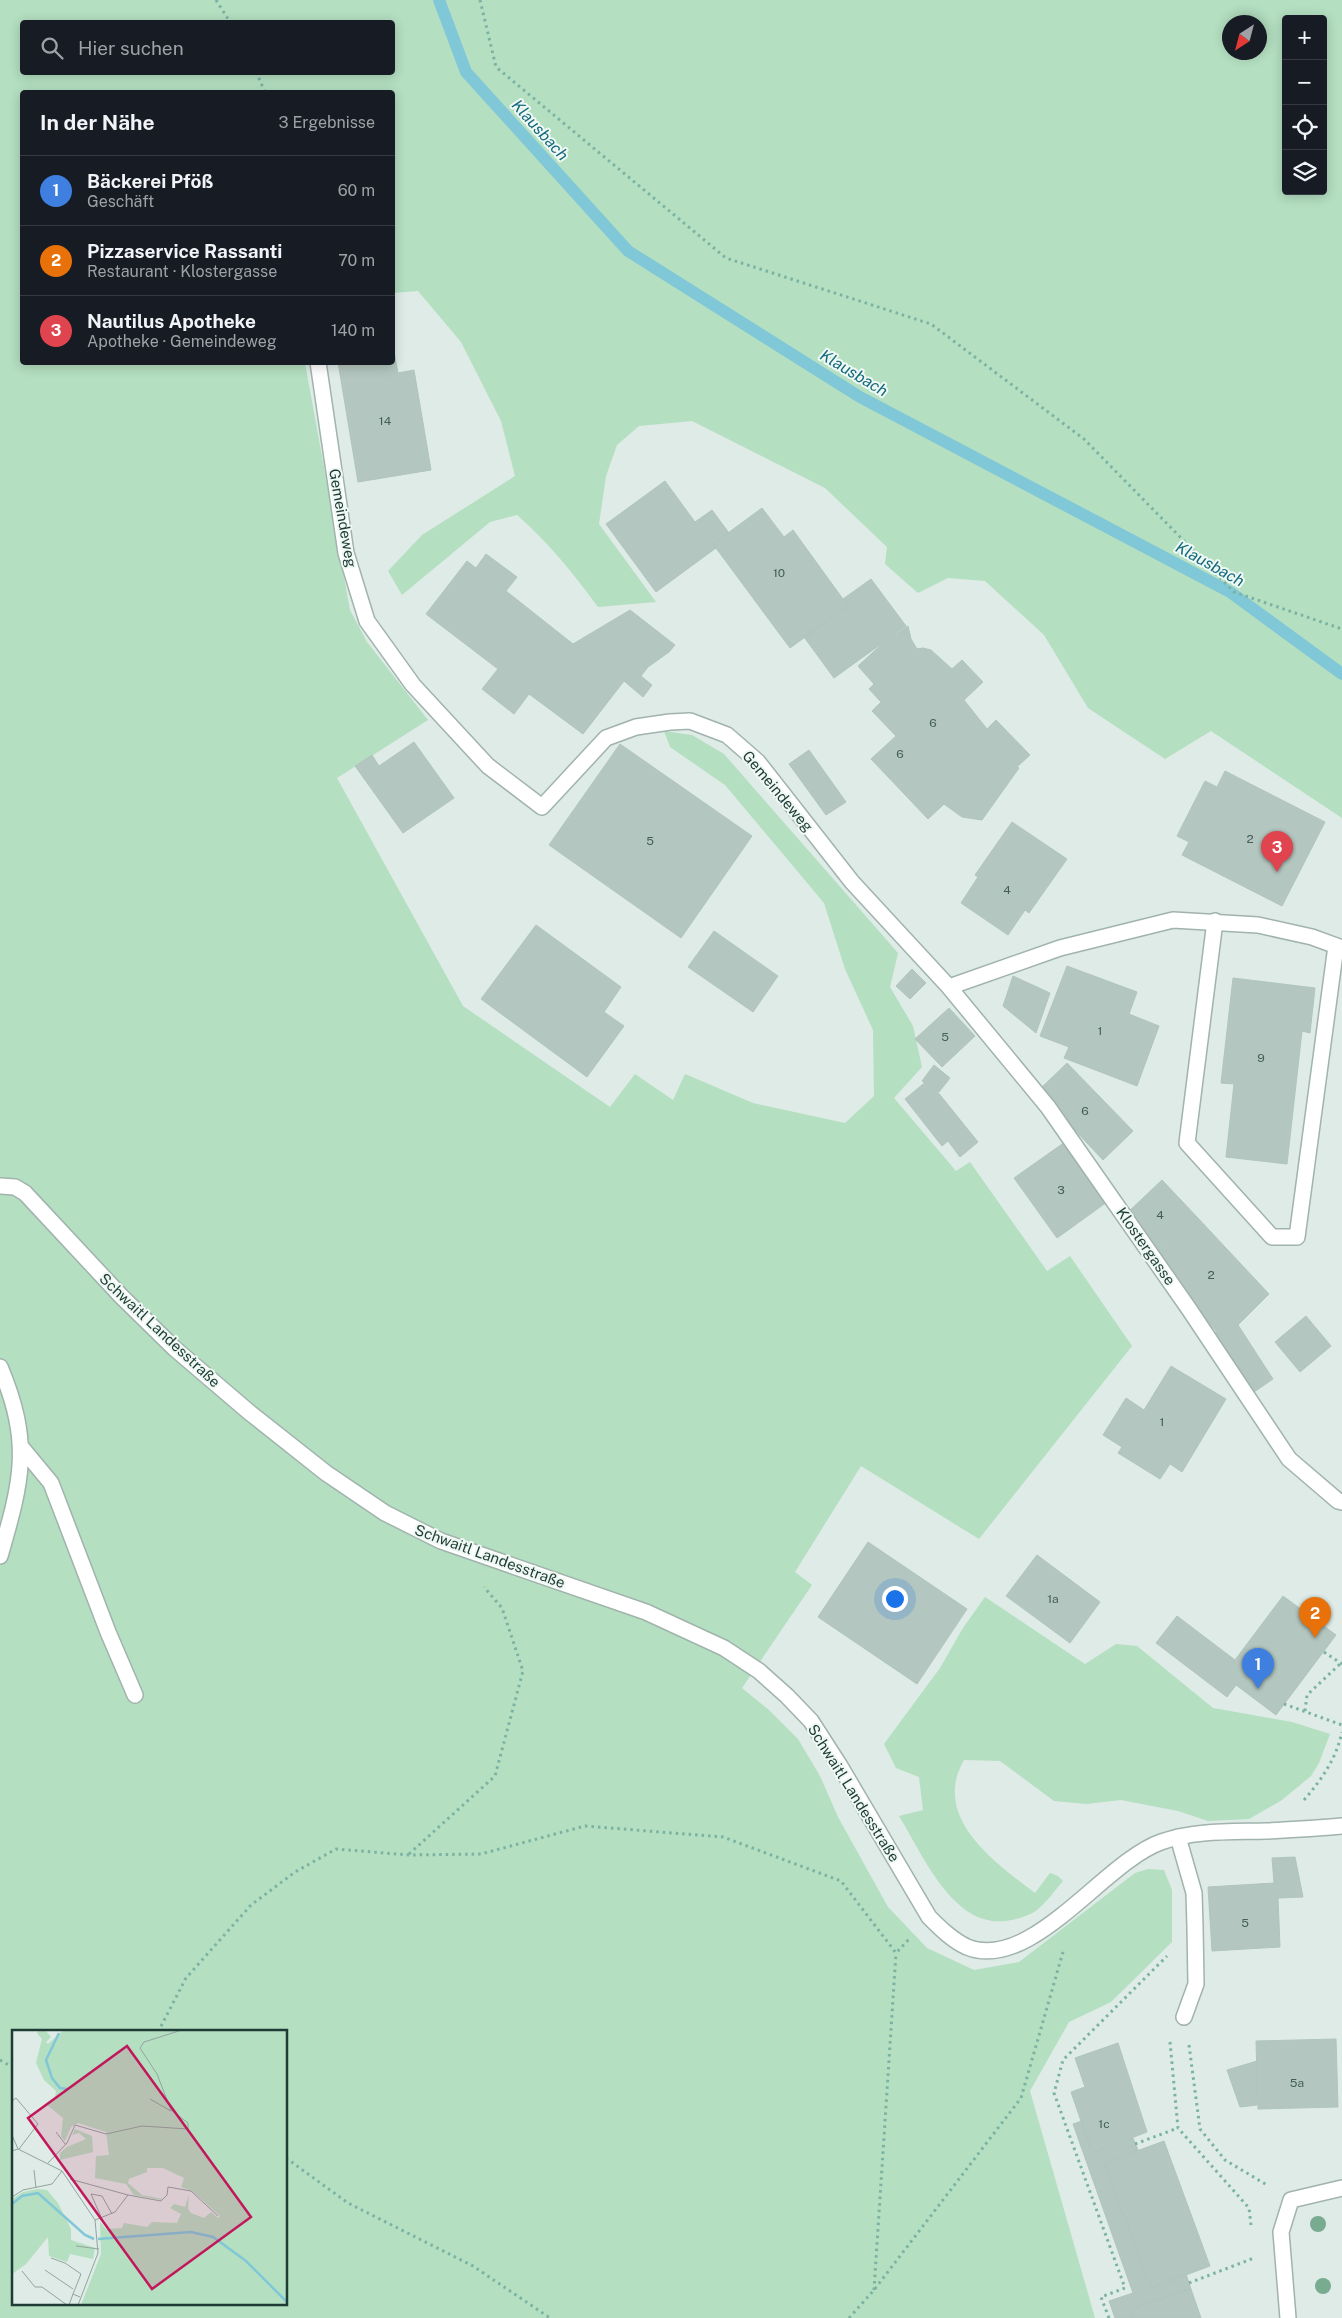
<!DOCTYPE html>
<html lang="de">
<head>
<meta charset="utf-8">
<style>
  :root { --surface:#171b24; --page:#242831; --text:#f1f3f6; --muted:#9ea1a6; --line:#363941; --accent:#8c9099 }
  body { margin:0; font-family:"Public Sans",sans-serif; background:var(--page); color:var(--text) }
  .controls { position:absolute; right:15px; top:15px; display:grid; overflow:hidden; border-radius:5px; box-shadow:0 2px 12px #0003 }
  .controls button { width:45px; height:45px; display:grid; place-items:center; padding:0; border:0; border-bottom:1px solid var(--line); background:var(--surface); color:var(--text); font:25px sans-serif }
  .compass { position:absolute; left:1222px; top:15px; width:45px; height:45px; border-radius:50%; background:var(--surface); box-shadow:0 2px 12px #0003; rotate:216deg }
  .you { position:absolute; left:894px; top:1598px; width:18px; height:18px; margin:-12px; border:4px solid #fff; border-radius:50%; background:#1a73e8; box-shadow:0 0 0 8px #1a73e833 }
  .badge { display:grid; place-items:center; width:32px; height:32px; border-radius:50%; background:var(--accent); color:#fff; font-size:16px; font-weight:700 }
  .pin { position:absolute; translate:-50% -41px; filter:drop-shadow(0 1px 2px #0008) }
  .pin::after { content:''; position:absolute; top:26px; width:18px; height:15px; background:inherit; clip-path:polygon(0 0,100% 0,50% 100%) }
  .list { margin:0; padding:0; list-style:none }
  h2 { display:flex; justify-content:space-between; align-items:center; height:65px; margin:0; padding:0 20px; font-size:21px }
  h2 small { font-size:16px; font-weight:400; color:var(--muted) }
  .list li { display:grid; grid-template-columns:32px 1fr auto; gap:15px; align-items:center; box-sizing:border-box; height:70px; padding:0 20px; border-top:1px solid var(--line) }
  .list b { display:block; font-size:19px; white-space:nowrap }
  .list p { margin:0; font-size:16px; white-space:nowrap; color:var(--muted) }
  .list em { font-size:16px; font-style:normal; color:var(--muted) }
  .icon { flex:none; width:28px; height:28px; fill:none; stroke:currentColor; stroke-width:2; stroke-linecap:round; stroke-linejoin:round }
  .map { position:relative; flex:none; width:1342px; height:2318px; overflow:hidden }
  .search { position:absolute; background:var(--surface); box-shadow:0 2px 12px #0003; left:20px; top:20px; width:375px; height:55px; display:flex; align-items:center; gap:12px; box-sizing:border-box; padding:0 18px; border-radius:5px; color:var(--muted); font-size:19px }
  .panel { position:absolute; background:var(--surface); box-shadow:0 2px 12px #0003; left:20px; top:90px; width:375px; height:275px; border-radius:5px }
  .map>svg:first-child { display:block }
</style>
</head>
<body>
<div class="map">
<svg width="1342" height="2318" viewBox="0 0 1342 2318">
  <rect width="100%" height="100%" fill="#deebe6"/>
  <!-- green -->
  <path fill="#b4dfc1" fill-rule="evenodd" d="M0,0H1342V818L1211,731L1165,759L1088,708L1044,635L985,581L948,578L918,593L885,564L887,547L825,488L692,421L639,426L617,445L606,476L599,524L656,602L598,607C574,574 548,542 517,515L490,522L402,595L388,571L422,535L515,476L501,421L461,342L418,291L393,293L392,92H22V362L305,363L350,610L367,642L428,720L337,778L463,1006L610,1107L635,1074L673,1100L685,1074L753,1103L845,1123L874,1096L873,1030L845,969L824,903L725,785L670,747L664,731L692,735L724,754L898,953L890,987L913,1026L922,1067L894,1098L956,1171L970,1162L1047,1271L1070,1256L1132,1346L979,1539L861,1466L795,1572L812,1585L742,1688L769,1710L798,1739L820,1776L838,1817L888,1907L927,1948L974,1970L1019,1962L1135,1873L1148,1869L1164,1870L1172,1890V1942L1111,2002L1069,2022L1030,2091L1095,2318H0ZM1286,19H1323V191H1286ZM22,22H392V72H22ZM1230,22H1260V52H1230ZM14,2032H286V2304H14Z
    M985,1597L1085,1664L1116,1644L1137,1646L1213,1708L1292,1722L1330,1734L1319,1763L1311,1776L1282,1800L1249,1819L1208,1821L1178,1811L1121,1800L1086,1804L1054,1801L1000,1761L964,1760C931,1817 994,1862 1035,1893L1050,1873L1058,1876L1063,1881C1055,1890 1047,1902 1037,1910C1027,1917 1017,1919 1005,1921C952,1927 922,1853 899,1816L923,1810L919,1777L896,1768L884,1744L940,1668L963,1628Z"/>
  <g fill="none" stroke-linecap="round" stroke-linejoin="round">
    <!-- stream -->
    <path stroke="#80c7d7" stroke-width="12" d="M439,0L466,72L628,251L860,397L1230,592L1342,674"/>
  </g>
  <!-- building -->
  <path fill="#b3c6bf" stroke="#b0c5bd" d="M392,341L398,373L414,370L431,470L358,482L338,362H392Z
    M665,481L695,522L712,510L729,533L713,544L716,548L656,592L606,524Z
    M762,508L784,537L793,530L848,606L790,648L713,544Z
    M486,554L517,577L506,591L573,644L630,610L675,645L669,652L648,667L641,676L652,685L643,697L624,681L583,734L529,694L514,714L482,689L498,669L426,614L467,561L476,568Z
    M871,579L906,626L834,678L804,637L848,606L843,599Z
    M908,626L911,639L917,649L923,648L931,650L952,669L962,660L983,682L964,700L987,729L996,720L1030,755L1017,767L1019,768L982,820L962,817L944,804L928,819L871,759L896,736L872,711L881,702L869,689L874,684L858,666L882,644Z
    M414,742L454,798L403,833L355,766L372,755L379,766Z
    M620,744L752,836L681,938L549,845Z
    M809,750L846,802L826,815L789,764Z
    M1225,771L1325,822L1282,906L1182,855L1189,842L1177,836L1205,781L1217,787Z
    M1012,822L1067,859L1029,913L1025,910L1008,935L961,903L978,877L975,875Z
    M536,925L621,987L604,1012L624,1026L587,1077L481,999Z
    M714,931L778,976L753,1012L688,967Z
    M1067,966L1137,992L1129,1014L1159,1026L1137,1086L1064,1058L1069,1047L1040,1036Z
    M912,969L926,983L910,999L896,986Z
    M1013,976L1050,993L1036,1033L1003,1006Z
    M1233,978L1315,988L1310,1033L1302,1031L1287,1164L1226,1157L1234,1084L1221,1083Z
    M949,1008L975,1036L942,1067L915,1039Z
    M1067,1063L1133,1131L1103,1160L1038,1091Z
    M934,1065L950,1078L939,1092L928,1080L925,1083L922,1081Z
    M928,1080L978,1142L960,1157L948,1141L942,1146L905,1099Z
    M1065,1142L1107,1202L1057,1238L1014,1178Z
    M1162,1180L1196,1216L1159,1251L1125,1215Z
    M1196,1216L1269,1294L1223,1340L1155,1256Z
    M1306,1316L1331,1346L1300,1372L1275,1342Z
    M1238,1325L1273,1379L1251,1394L1210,1336L1216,1332L1223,1340Z
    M1171,1366L1226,1399L1182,1472L1170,1464L1160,1479L1118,1453L1122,1447L1103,1435L1126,1398L1144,1410Z
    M868,1542L967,1609L917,1684L818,1617Z
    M1037,1555L1100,1602L1070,1643L1006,1596Z
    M1283,1596L1336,1635L1276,1715L1236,1685L1227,1697L1156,1643L1177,1616L1235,1660Z
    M1295,1857L1303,1897L1278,1898L1280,1947L1212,1951L1208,1887L1274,1883L1272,1858Z
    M1336,2039L1338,2107L1258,2109L1256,2041Z
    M1118,2043L1147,2132L1092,2153L1071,2092L1085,2087L1075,2058Z
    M1257,2061V2105L1240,2107L1227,2070Z
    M1082,2121L1092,2153L1133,2138L1138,2150L1104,2163L1151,2288L1186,2274L1191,2289L1130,2309L1133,2318H1115L1109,2301L1133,2293L1073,2124Z
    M1164,2141L1210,2266L1151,2288L1104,2163Z
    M1191,2289L1201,2318H1133L1130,2309Z"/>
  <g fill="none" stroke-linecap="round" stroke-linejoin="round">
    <!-- service casing -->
    <g stroke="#a1b3ad" stroke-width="18">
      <path id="service" d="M1215,921L1187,1143L1272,1237H1297L1336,946
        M22,1448L51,1483L108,1632L135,1695
        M1178,1837L1194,1893L1195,1927L1196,1984L1184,2017
        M1288,2318L1281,2232L1291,2200L1342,2188"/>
    </g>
    <!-- minor casing -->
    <g stroke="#a1b3ad" stroke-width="18">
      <path id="minor" d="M318,362L346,553L367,621L413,685L488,766L542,807L606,738L636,727L670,722L690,721L727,735L758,762L852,882L949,987L1060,948L1173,920L1258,925L1312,937L1342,948
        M949,987L1048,1107L1189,1309L1289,1459L1338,1501L1342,1502"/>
    </g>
    <!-- tertiary casing -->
    <g stroke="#a1b3ad" stroke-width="18">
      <path id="tertiary" d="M0,1186L15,1187L25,1193L121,1296L174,1348L249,1412L326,1473L385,1513L441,1541L646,1612L724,1648L759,1671L787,1696L811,1721L840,1766L929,1917C940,1928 952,1940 967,1947C1031,1973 1104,1862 1161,1842C1195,1830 1231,1832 1266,1831C1292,1830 1317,1828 1342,1826
        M0,1367C32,1443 22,1480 0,1556"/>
    </g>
    <!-- path -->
    <path stroke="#7bb2a2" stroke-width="3" stroke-dasharray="2.5 4" stroke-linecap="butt" d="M216,0L230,22
      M480,0L496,67L726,258L931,324L1084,439L1234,592L1342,629
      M256,72L265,92
      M1324,1652L1342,1664
      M1284,1704L1342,1725
      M1305,1711L1307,1695L1340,1664
      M1304,1800C1322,1779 1336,1759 1342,1732
      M409,1854L495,1776L523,1671L502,1608L484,1587
      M158,2032L186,1978L251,1905L295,1872L336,1849L409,1855L481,1854L585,1826L723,1837L841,1881L896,1953L910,1938
      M1170,2042L1178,2128L1249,2208L1251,2225
      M1189,2045L1200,2129L1225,2160L1267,2185
      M0,2060L14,2068
      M1135,2144L1178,2128
      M286,2158L348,2203L473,2266L550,2318
      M1189,2283L1254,2258
      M874,2290L896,1953
      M849,2318L874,2290L1021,2098L1063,1952
      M1109,2318L1101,2297L1125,2288L1054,2093L1063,2060L1167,1956"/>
    <!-- service -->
    <use href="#service" stroke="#fff" stroke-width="15"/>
    <!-- minor -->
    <use href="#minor" stroke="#fff" stroke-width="15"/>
    <!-- tertiary -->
    <use href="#tertiary" stroke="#fff" stroke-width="15"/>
  </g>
  <!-- trees -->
  <g fill="#78ab8f">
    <circle cx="1318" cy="2224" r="8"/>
    <circle cx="1323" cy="2286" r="8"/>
  </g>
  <g text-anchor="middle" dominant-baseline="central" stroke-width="4" stroke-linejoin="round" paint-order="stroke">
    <!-- number labels -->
    <g font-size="12" fill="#435e58">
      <text x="385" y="421">14</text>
      <text x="779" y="573">10</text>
      <text x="933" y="723">6</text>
      <text x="900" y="754">6</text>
      <text x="1250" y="839">2</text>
      <text x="650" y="841">5</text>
      <text x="1007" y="890">4</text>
      <text x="1100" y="1031">1</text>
      <text x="945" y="1037">5</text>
      <text x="1261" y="1058">9</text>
      <text x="1085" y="1111">6</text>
      <text x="1061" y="1190">3</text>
      <text x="1160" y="1215">4</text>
      <text x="1211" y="1275">2</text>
      <text x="1162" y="1422">1</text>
      <text x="1053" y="1599">1a</text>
      <text x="1245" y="1923">5</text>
      <text x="1297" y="2083">5a</text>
      <text x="1104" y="2124">1c</text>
    </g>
    <!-- street labels -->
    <g font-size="15" fill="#1e3c35" stroke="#eff8f3">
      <text transform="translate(343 518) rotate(80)">Gemeindeweg</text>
      <text transform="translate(778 791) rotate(50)">Gemeindeweg</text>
      <text transform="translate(1146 1246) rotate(55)">Klostergasse</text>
      <text transform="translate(160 1330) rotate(43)">Schwaitl Landesstraße</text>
      <text transform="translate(490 1556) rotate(20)">Schwaitl Landesstraße</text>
      <text transform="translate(854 1793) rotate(58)">Schwaitl Landesstraße</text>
    </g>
    <!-- water labels -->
    <g font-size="16" font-style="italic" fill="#13697e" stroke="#eff8f3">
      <text transform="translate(540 130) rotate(48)">Klausbach</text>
      <text transform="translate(854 373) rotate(31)">Klausbach</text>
      <text transform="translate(1210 564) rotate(29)">Klausbach</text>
    </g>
  </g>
  <!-- overview -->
  <g transform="translate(12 2030)">
    <rect width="275" height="275" fill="#deebe6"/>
    <path d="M27,0H33L39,7L34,12L36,14L52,0H275V275H69L89,224L88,192L94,199L110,198L112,193L135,197L140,192L165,193L169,184L158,178L162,174L173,177L177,165L176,179L179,183L192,188L199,182L206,188L208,186L180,161L169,157L172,148L151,138H135V142L117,149L116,153L130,165L151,169L149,170L122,165L114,154L83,148L84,126L97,125L94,102L66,93L59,97L53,111L49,107L51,88L34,74L43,67L44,61L32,50L24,33L30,9L25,3ZM63,99L80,106L81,122L48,130V123L55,117L74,109L67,103L60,105ZM26,159L35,160L46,173L59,199V210L83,218L81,229L58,224L55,232L37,226L36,207L14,234L0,244V169L11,162Z" fill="#b4dfc1"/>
    <path fill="none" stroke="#80c7d7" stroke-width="2.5" d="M47,3L34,30L40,48L48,58L55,59M0,174L10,166L26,163L73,205L82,209M86,209L179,202L201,207L234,231L275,272"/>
    <path fill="none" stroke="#91a59f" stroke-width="1" d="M138,69L159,81M0,71L4,68L26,94L7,119M44,102L54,115M0,105L6,119M0,121L6,119L50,141L83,190L86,223L66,275M36,133L55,113L63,95L94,104L130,96L176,99V93L159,80L145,44L128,18L132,12L170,0M22,140L24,158M58,149L116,165M0,167L11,160L40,154L50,141M90,189L79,164L90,166L100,184M83,190L103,182L116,165L149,171L155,165L156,157L179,161L206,186M64,216L87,219M39,228L53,233L69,244L61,264M33,240L61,259M10,241L23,257H30L55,275M57,275L61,264L68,267"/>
    <path fill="#c2185b" fill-opacity="0.15" stroke="#c2185b" stroke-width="2.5" d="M115,16L239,187L140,259L16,88Z"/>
    <rect width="275" height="275" fill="none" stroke="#1e3c35" stroke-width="2.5"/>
  </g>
</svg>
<div class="controls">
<button>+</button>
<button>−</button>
<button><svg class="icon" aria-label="locate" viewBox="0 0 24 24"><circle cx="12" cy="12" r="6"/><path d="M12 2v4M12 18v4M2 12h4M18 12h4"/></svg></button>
<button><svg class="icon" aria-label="layers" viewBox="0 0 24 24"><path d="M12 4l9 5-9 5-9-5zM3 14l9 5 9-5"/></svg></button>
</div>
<svg class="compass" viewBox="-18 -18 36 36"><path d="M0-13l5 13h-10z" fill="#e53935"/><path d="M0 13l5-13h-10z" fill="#9ea1a6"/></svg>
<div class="you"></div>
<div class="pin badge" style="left:1258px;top:1689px;background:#3f7fe0">1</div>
<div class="pin badge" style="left:1315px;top:1638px;background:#e8710a">2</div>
<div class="pin badge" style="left:1277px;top:872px;background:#e0444e">3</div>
<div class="search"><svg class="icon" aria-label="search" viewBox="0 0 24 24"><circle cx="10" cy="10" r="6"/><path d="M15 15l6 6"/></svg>Hier suchen</div>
<section class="panel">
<h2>In der Nähe<small>3 Ergebnisse</small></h2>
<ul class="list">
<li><span class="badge" style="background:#3f7fe0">1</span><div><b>Bäckerei Pföß</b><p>Geschäft</p></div><em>60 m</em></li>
<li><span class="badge" style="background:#e8710a">2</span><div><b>Pizzaservice Rassanti</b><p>Restaurant · Klostergasse</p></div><em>70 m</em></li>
<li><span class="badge" style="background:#e0444e">3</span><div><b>Nautilus Apotheke</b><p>Apotheke · Gemeindeweg</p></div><em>140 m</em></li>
</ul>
</section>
</div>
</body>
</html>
